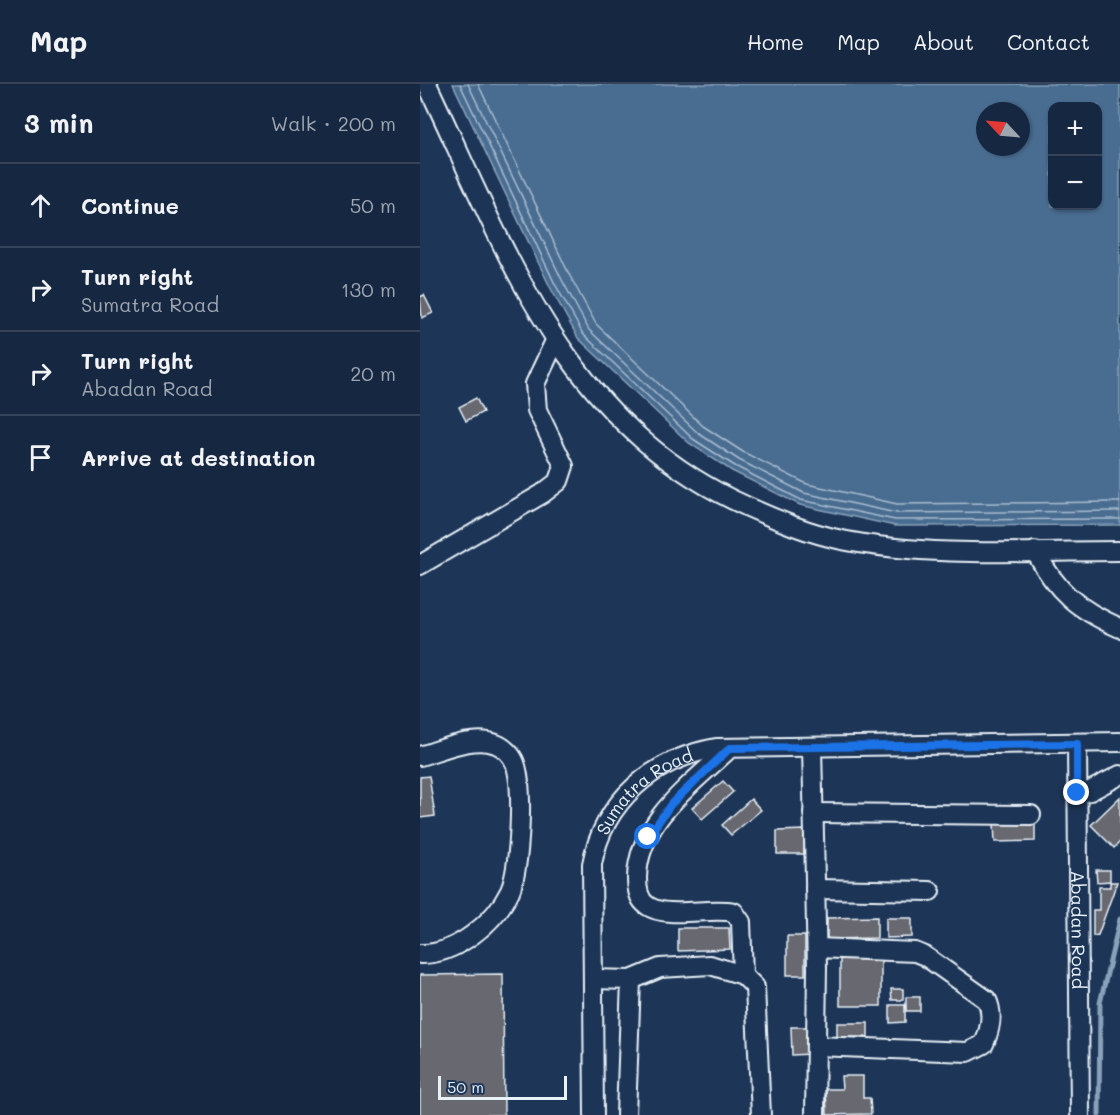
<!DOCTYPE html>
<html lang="en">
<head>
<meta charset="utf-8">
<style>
  :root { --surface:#162841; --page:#1f3048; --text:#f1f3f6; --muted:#9ea6b1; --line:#35445a }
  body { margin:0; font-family:Mali,sans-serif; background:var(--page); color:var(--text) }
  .controls { position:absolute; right:18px; top:18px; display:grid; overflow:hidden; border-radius:12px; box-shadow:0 2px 4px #0004 }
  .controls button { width:54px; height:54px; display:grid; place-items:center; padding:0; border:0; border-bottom:2px solid var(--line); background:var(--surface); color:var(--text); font:30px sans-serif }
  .compass { position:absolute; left:556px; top:18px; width:54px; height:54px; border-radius:50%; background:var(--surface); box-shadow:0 2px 4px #0004; rotate:296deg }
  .scale { position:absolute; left:18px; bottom:15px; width:129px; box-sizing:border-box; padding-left:6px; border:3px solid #e8f1f8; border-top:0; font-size:16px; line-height:21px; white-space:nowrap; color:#e8f1f8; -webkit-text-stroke:4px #1d3557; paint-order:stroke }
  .stop { position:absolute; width:18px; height:18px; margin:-14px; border:4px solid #1a73e8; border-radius:50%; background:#fff }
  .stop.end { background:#1a73e8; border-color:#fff; box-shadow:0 2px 6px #0008 }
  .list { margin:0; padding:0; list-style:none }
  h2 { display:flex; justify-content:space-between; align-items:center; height:78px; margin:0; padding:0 24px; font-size:26px }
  h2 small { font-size:20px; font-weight:400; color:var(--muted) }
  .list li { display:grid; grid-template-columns:39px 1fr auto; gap:18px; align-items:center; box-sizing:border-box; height:84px; padding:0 24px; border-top:2px solid var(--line) }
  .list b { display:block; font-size:22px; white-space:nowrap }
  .list p { margin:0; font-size:20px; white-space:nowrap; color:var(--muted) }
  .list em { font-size:20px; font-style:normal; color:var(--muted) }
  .icon { flex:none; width:33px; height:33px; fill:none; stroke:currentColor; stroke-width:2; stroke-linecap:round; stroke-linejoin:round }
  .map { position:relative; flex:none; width:700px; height:1031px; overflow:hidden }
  header { display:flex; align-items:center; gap:36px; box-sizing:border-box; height:84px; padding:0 30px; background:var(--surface); border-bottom:2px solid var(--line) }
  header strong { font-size:28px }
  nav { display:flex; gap:33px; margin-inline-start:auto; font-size:21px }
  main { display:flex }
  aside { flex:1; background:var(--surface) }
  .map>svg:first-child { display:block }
</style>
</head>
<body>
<header>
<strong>Map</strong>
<nav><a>Home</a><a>Map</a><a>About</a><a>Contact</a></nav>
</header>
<main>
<aside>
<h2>3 min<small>Walk · 200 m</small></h2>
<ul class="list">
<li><svg class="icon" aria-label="ahead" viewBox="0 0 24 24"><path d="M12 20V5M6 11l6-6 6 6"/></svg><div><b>Continue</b></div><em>50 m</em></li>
<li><svg class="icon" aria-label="right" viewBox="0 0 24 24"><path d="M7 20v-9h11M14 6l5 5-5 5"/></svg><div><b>Turn right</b><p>Sumatra Road</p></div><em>130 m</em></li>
<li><svg class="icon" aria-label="right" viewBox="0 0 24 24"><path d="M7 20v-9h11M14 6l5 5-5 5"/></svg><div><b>Turn right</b><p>Abadan Road</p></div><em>20 m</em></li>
<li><svg class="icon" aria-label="arrive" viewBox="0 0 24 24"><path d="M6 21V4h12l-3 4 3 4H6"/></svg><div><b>Arrive at destination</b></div></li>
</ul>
</aside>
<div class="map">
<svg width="700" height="1031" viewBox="0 0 700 1031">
  <rect width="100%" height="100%" fill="#1d3557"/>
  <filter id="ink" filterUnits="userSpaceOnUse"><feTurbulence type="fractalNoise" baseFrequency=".0167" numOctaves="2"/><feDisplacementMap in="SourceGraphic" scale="12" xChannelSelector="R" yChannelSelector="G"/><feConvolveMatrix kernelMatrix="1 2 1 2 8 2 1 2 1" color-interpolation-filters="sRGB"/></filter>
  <g filter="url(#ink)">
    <!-- water -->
    <path fill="#4a6d91" stroke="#89a2ba" stroke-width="1.5" fill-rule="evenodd" d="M33,0H700V441L475,442L380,421L312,387L269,359L158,254L130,203ZM632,22H678V122H632ZM565,27H601V63H565Z"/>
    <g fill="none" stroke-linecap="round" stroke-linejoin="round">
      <!-- shore -->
      <path stroke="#a9bccf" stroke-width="1.5" d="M40,0L135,200L163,250L273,355L315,382L381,416L475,436L700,435
        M48,0L142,196L169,246L278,349L319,376L384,409L476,429L700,427
        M58,0L150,192L176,240L283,342L323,368L387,400L477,420L700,418"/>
      <!-- stream -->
      <path stroke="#89a2ba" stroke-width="5" d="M679,1031L680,919L700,835"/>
    </g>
    <!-- building -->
    <path fill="#686871" stroke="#e8f1f8" stroke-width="1.5" d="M4,211L13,229L2,234L0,213Z
      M56,314L63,328L46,337L39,323Z
      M9,692L15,732L0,734V693Z
      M303,697L313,708L282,735L272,724Z
      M700,713V758L694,764L671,741Z
      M331,715L341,726L311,751L302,741Z
      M615,739V757L575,758L574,740Z
      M384,746V770H357V747Z
      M676,786H690V797L677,798Z
      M690,798H697L678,851L673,852V826H679V803H690Z
      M457,833V854L407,855V834Z
      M466,834H492V853L466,854Z
      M258,844H309L310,865L258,867Z
      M367,852H385V891H367Z
      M420,873H461V922H420Z
      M83,890L84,1031H0V891Z
      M471,905H483V916H472Z
      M486,913H500V927H486Z
      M470,921H485V938L470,939Z
      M417,939H448V953H417Z
      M371,943H389L390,970L372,971Z
      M421,992H443V1014H450L451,1030L407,1031L406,1005H422Z"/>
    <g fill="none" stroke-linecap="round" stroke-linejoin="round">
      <!-- minor casing -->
      <g stroke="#e8f1f8" stroke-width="22">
        <g id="minor">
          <path d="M7,0C87,168 144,340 326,422C357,436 388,449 422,456C512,474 608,467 700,467"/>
          <path d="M615,467C637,508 657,525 700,544"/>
          <path d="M0,481L122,410L139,397L144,382L117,326L115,300L135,257"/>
          <path id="s1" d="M657,660L660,1031"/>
          <path d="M392,663L397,884L395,1031"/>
          <path d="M310,664C272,700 218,737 217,794C217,804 218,816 228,822C247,835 290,823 314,828L321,838L323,891"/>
          <path d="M0,672C21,666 54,651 76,660C84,663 92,671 95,679C104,703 100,783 90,807C75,838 36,871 0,870"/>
          <path d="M657,709L670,707L700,691"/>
          <path d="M393,729L611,731"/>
          <path d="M395,805L510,807"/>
          <path d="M173,895L211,896L240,884L290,881L323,891L335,903L341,1031"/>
          <path d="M396,962L548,968L564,960C570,946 574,931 567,916L505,872L495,868L397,864"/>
          <path id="s2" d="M174,1031L172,780C184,716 234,675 296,664L700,658"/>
          <path d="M206,1031L211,896"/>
        </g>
      </g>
      <!-- minor -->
      <use href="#minor" stroke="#1d3557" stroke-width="18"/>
    </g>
  </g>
  <g fill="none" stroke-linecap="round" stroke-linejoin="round" filter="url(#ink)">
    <!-- route -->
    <path stroke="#1a73e8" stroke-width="8" d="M228,753L251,720L310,664L657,660V709"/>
  </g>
  <g text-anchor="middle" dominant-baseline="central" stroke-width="5" stroke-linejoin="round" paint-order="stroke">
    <!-- street labels -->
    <g font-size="18" fill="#e8f1f8" stroke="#1d3557">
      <text stroke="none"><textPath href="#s2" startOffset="345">Sumatra Road</textPath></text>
      <text stroke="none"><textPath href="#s1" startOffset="186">Abadan Road</textPath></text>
    </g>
  </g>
</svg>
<div class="controls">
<button>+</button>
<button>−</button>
</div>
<svg class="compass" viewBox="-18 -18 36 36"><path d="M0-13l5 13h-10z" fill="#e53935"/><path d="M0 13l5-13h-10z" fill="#9ea6b1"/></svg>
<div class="scale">50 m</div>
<div class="stop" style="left:228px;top:753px"></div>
<div class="stop end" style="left:657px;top:709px"></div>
</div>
</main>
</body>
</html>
